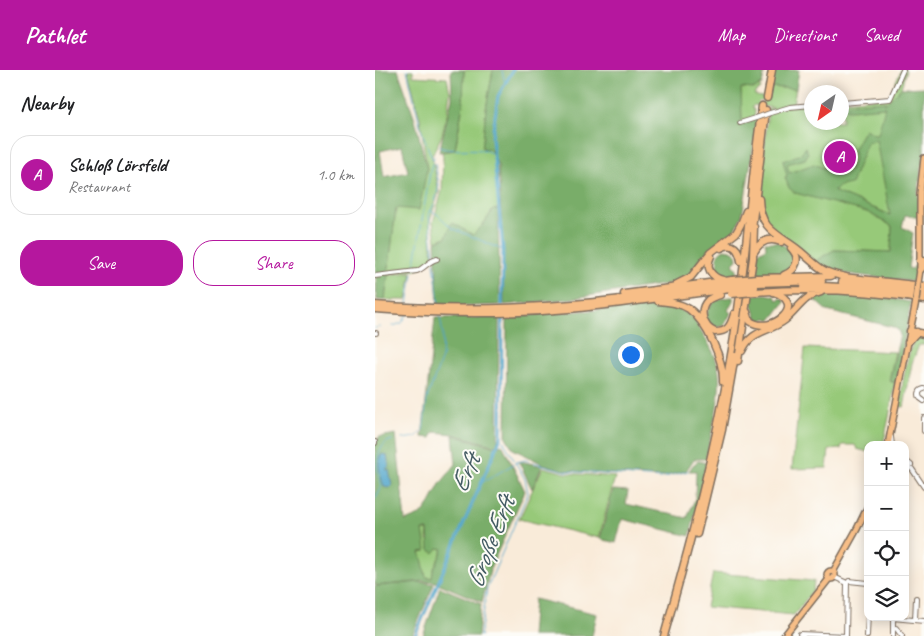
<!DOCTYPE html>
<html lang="en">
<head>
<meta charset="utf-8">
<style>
  :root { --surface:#fff; --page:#f6f6f6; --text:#202124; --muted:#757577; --line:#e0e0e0; --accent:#b5179e }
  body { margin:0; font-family:Caveat,sans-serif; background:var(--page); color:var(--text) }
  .controls { position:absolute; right:15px; bottom:15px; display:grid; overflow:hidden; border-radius:10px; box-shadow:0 2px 12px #0003 }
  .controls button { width:45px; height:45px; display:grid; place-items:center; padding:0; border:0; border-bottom:1px solid var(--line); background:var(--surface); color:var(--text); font:25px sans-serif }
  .compass { position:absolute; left:429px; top:15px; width:45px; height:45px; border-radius:50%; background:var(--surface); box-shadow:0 2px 12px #0003; rotate:214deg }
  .you { position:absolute; left:255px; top:284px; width:18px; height:18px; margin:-12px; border:4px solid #fff; border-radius:50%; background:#1a73e8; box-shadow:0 0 0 8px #1a73e833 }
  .badge { display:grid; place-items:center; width:32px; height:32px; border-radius:50%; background:var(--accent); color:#fff; font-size:16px; font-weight:700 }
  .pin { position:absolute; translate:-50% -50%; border:2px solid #fff; box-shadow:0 1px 5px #0006 }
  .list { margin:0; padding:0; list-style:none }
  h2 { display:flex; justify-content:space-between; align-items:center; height:65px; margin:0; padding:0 20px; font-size:21px }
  h2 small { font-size:16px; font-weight:400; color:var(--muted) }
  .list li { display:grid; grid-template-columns:32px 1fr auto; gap:15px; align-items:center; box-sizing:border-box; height:80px; margin:0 10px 10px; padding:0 10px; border:1px solid var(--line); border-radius:20px }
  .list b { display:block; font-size:19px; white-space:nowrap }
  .list p { margin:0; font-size:16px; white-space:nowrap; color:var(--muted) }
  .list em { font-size:16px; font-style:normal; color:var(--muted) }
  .actions { display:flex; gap:10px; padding:15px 20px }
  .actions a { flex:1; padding:11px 0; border:1px solid var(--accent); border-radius:20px; text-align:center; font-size:18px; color:var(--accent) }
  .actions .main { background:var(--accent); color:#fff }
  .icon { flex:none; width:28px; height:28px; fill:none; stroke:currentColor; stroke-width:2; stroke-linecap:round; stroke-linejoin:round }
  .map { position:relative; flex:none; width:549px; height:566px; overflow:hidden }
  header { display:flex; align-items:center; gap:30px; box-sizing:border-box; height:70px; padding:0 25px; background:var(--accent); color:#fff }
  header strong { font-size:24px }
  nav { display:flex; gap:28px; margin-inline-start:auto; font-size:18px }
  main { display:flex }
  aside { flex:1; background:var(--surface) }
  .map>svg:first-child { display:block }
</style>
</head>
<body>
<header>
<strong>Pathlet</strong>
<nav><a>Map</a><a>Directions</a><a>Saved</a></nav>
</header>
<main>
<aside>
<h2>Nearby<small></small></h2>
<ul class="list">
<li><span class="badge">A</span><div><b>Schloß Lörsfeld</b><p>Restaurant</p></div><em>1.0 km</em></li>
</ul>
<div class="actions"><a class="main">Save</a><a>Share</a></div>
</aside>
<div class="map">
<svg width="549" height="566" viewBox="0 0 549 566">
  <rect width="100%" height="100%" fill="#fdfcf7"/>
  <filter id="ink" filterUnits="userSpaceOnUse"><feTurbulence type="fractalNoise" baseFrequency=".02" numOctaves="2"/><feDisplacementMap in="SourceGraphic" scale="10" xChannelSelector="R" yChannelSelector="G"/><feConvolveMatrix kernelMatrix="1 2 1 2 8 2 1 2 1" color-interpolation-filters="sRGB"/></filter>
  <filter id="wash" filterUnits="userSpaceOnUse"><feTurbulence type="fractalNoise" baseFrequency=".0096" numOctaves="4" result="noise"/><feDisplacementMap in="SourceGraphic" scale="20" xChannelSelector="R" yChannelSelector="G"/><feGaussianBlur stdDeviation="1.12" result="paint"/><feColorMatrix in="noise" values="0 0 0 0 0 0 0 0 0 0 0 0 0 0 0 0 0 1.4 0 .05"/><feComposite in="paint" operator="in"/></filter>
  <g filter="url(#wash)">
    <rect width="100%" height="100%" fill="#f9ebd9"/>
    <!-- green -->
    <path fill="#97c979" stroke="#697a4c" d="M33,0H38V6L72,8L75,22L72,45L67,65L57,86L64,122L55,151L58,189L42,200L13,203L21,138L52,99L45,48Z
      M89,0H118L111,39L108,78L115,79L122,94L123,139L118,140L107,156L98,166L71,167L61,171L58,152L67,121L68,86L67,82L80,80L88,34Z
      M526,0H531L526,18L510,34L516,145L457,121L465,116L410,107L476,137L492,142L517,156L516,182L459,180L439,192L392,155L385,127L393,39H400L399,38L379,35L377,37L380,42L379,49L367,53L366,18L380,19L385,15V19L379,24L381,26L394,28L396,17L421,19L418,34L436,33L437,52H467V31L514,27Z
      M37,202L32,230H10L12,205Z
      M544,266L549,267V275H544L537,293L529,337L524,336C527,322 532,272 544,266Z
      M430,278L520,282L514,311L520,313L514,347L508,375H493V382L482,379L480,375H467L466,379L454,380L452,398L417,399Z
      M168,397L190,403L240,407L224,468L144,449Z
      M48,460H53L52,471L63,478L68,479L58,501L57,509L51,507L45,482L50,481Z
      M338,503L439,511L438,520L419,545L331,537Z"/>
    <!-- forest -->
    <path fill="#79ad69" stroke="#5a6c44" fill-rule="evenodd" d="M0,0H23L40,49L52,99L44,140L21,138L10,230H2L0,185ZM27,76L33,102L9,107L5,81Z
      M76,0H89L88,34L80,80L64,82L77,28Z
      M118,0H390L387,15H384L380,19L366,18L367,53L383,48L367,146L359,160L339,176L314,206L299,213L192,229L129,235L128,180L123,95L115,79L107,78L111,39Z
      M399,0H424L421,19L396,17Z
      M549,17V83L543,123L544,148L530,145L527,157L538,163L533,198L538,199L539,196H541L540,212L457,202L439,192L459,180L516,182L517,156L492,142L420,123L414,118L410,107L412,106L408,91L426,84L431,77L433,84L430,89L412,94L414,103L439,94L448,98H456L461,92L468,99L466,105L468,107C475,98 482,92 478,80L490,59L499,64H503L510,37L475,40L467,39V34L510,31V34L526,18ZM501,70L515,145L458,121L465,116L476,114L492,73Z
      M123,139L125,235L63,237L60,172L71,167L77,152L98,165L107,156L118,140Z
      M390,172H403L418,181L421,193L413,203L377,206C378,197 383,190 383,182L390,179L391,177Z
      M349,179L356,180L361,183L362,190L358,194L362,199V207L351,208L341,204C340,196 340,203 342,196C344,187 339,185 349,179Z
      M391,224L400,226L402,230L407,228L410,232L396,250L391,248L385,252L382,249L375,225Z
      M448,224L505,227L536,232L522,313L514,311L525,265L523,260L518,257L452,241L437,228Z
      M358,227V232L353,240L356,243L349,256L339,258L337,254L332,253L330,249C336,231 339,228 358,227Z
      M297,235L315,245L320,250C327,263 337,277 342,292C350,319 336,361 331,389H319L311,401L286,407L219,403L188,400L168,394L138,379L131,367L132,246Z
      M124,247L123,370L121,376L78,364L59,362L56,368L47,367L60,248Z
      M21,364L30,451L47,444L55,433L65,414L81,394L78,365L121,377L127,374L128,376L150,421L116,497L107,532L60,512L48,511L3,516L0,514V374L4,367ZM48,460H53L54,479L59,483L63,478L68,479L58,501L57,508L51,507C49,498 48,490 45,482L51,481Z
      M323,391L331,393L315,466L247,449L241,473L225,469L238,420L253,421L251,434L312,448L320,429L321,401H314L318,395Z
      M144,392H149L167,396L157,419Z
      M45,512L59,514L37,566H0V516Z
      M65,517L106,534L103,566H48Z
      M159,529L222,544L217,566H156Z"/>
    <!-- water -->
    <path fill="#4ea4ca" stroke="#446774" d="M8,384L12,385L14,397L11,399L12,400H14L17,416L14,418L9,417C6,406 2,397 5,386Z"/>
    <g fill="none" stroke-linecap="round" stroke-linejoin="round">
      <!-- stream -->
      <path stroke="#4ea4ca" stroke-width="1" d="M32,0L46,59L57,88
        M127,0L130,14
        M64,77C81,84 106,74 119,85
        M56,141L62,144L77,158L128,180
        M59,188L54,144L60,132L64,115L60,94
        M59,192L64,235
        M39,199L55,102L59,87
        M33,234L38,203
        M18,256L27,253L32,244
        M0,258L5,257
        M27,369L41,367L48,360L52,328L67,288L68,265L65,246
        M105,414L142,392L150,390L190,401L286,408L313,401
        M0,429L7,416C0,402 0,373 17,370
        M105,566L112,518L153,423L150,409L126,367"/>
      <!-- river -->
      <path stroke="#4ea4ca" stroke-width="3" d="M127,235L128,180L117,67L123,26L138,0
        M40,566L126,367L127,246"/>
    </g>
  </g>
  <g filter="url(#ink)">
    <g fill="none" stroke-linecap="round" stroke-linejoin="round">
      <!-- highway-tunnel -->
      <path stroke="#d3c4b4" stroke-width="6" stroke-dasharray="6 3" stroke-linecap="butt" d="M387,36L388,27"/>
      <!-- minor casing -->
      <g stroke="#7e6e5f" stroke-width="6">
        <path id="minor" d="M467,33L515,29L528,0
          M395,43L415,37L437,35
          M365,53L381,48
          M0,206L42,201C50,198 53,191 62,189
          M0,263H1
          M549,319C544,320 543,324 545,328L549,331
          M549,348V361
          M516,367L517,375
          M0,372V373
          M530,390L536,395
          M530,395L537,399L549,417
          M459,507L472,513L471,566
          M474,511L493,513
          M518,548L549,551
          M540,550L541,528
          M518,558H521L527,566
          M425,564L471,566
          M492,566L493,543
          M518,566V547"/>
      </g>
      <!-- major casing -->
      <g stroke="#7e6e5f" stroke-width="8">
        <path id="major" d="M543,213L545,200V123L549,88
          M513,375L541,231
          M452 505a4 4 0 1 1 8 0a4 4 0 1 1-8 0Z
          M458,502L482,459L493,436
          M409,566L454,509"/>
      </g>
      <!-- highway casing -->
      <g stroke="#7e6e5f" stroke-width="9">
        <path id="highway" d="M392,28L397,0
          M384,129C385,161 404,164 425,181C444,197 445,202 471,207
          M377,159L391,40
          M346,178C358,171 364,179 366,191
          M379,182C385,171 394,167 406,172
          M336,186C330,198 336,207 348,210
          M545,191H549
          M545,200L549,196
          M409,205C422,200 426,188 416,178
          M468,207L549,216
          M382,208L456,206
          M467,212L497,214L549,221
          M381,213L447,211
          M302,214L316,207L335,183L361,163L366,154L371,141
          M429,215L503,219L549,226
          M380,222C437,218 493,220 549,230
          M249,224L357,210
          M345,225C341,226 337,227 333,230C323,240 328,257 340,262C353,262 356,255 359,244
          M283,231C294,232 305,233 314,239C332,252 349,291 348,312
          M0,235C74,241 147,239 221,232C266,227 311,220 357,215
          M0,239C64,244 129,245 194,239C248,234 302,225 356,219
          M372,242L375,251C397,266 434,233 398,222
          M535,261L549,264
          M533,272L542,262
          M367,281C377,259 393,263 410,250C423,240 428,226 446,222
          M363,291L378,188L379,157
          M322,464L347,360L360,286
          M289,566C316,471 341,377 357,279C371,199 375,117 387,36"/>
      </g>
      <!-- minor -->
      <use href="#minor" stroke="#fff" stroke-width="4"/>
      <!-- major -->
      <use href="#major" stroke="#f7be87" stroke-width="5"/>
      <!-- highway -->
      <use href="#highway" stroke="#f7be87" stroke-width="6"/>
      <!-- minor-bridge casing -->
      <g stroke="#7e6e5f" stroke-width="6" stroke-linecap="butt">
        <path id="minor-bridge" d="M381,48L395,43"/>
      </g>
      <!-- major-bridge casing -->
      <g stroke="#7e6e5f" stroke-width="8" stroke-linecap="butt">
        <path id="major-bridge" d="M541,231L543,213"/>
      </g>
      <!-- highway-bridge casing -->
      <g stroke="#7e6e5f" stroke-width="9" stroke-linecap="butt">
        <path id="highway-bridge" d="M357,210L382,208
          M357,215L381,213
          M356,219L380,217
          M356,224L380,222"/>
      </g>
      <!-- minor-bridge -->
      <use href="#minor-bridge" stroke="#fff" stroke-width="4"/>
      <!-- major-bridge -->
      <use href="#major-bridge" stroke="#f7be87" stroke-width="5"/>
      <!-- highway-bridge -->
      <use href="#highway-bridge" stroke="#f7be87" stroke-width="6"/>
    </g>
  </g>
  <g text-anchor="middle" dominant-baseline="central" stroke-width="4" stroke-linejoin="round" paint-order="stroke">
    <!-- water labels -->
    <g font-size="26" font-style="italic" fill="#435b63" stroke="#fdfcf7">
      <text transform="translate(90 403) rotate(-67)">Erft</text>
      <text transform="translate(115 472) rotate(-69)">Große Erft</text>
    </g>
  </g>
</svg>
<div class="controls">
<button>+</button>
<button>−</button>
<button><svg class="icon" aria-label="locate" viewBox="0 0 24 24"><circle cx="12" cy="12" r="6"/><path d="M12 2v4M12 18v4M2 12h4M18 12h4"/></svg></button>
<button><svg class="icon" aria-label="layers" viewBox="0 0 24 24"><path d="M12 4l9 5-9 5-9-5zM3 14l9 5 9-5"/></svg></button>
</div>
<svg class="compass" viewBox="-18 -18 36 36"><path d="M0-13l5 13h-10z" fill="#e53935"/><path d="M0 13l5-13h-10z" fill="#757577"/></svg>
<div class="you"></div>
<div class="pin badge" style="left:465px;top:87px">A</div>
</div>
</main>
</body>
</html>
